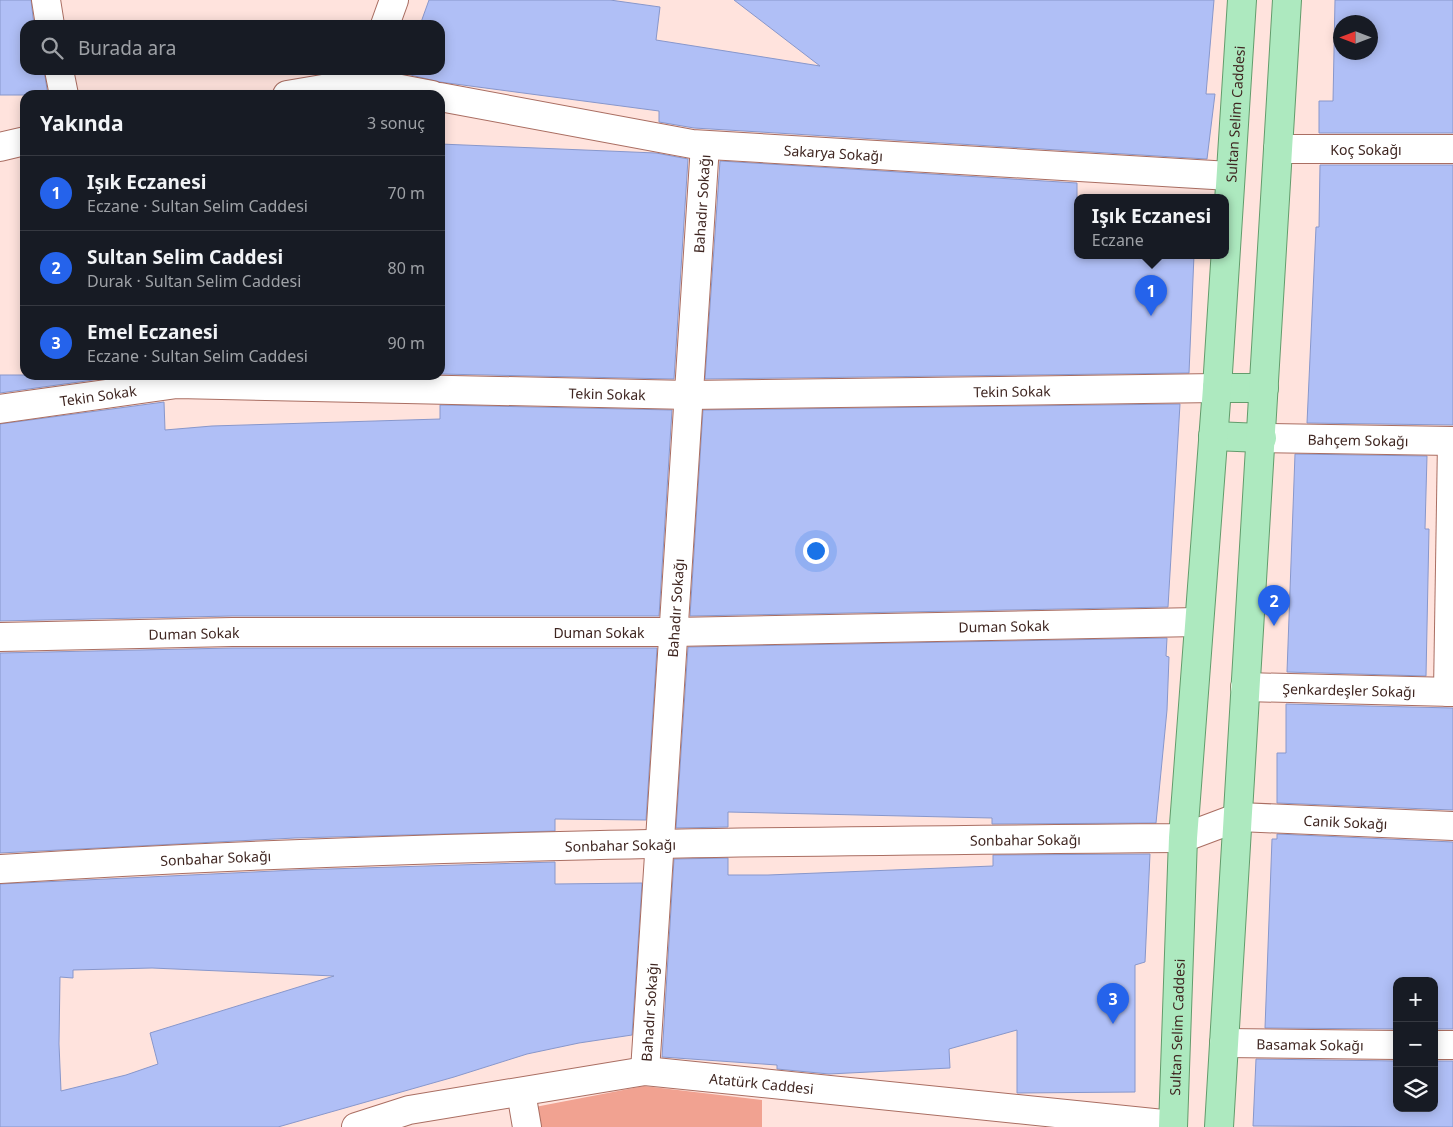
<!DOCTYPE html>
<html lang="tr">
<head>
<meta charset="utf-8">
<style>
  :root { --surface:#171b24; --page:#242831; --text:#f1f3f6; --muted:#9ea1a6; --line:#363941; --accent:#2563eb }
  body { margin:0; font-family:"Noto Sans",sans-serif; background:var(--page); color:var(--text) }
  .controls { position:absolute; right:15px; bottom:15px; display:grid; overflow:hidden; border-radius:10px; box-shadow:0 2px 12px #0003 }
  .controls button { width:45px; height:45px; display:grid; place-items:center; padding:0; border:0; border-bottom:1px solid var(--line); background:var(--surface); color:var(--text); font:25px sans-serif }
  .compass { position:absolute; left:1333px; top:15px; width:45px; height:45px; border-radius:50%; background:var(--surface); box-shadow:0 2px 12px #0003; rotate:270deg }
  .you { position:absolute; left:815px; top:550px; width:18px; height:18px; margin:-12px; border:4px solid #fff; border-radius:50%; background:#1a73e8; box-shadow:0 0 0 8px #1a73e833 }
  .badge { display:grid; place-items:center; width:32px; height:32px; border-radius:50%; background:var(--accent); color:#fff; font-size:16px; font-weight:700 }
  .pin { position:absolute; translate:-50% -41px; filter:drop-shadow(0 1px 2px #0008) }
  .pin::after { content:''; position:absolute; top:26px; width:18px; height:15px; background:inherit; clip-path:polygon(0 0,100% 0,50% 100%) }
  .popup { position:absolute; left:1074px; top:194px; width:155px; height:65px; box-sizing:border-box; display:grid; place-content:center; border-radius:10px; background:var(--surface); filter:drop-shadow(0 1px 4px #0005); font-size:16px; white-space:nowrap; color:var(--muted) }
  .popup b { font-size:19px; color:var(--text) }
  .popup::after { content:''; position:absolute; left:50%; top:100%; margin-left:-10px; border:10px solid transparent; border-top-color:var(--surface) }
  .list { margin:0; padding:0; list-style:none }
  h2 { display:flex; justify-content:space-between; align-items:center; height:65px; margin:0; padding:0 20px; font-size:21px }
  h2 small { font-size:16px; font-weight:400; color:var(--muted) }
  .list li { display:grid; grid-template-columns:32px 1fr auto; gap:15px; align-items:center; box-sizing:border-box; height:75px; padding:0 20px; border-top:1px solid var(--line) }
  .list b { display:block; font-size:19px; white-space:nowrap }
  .list p { margin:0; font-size:16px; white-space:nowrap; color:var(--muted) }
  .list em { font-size:16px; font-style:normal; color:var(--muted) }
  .icon { flex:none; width:28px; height:28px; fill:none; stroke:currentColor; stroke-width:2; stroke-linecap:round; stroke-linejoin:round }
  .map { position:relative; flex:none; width:1453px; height:1127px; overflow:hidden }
  .search { position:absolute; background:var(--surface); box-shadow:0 2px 12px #0003; left:20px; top:20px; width:425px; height:55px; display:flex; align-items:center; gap:12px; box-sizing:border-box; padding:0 18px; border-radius:15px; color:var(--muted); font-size:19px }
  .panel { position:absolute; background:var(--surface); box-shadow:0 2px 12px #0003; left:20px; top:90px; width:425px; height:290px; border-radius:15px }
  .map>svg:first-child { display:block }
</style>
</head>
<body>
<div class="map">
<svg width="1453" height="1127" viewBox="0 0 1453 1127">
  <rect width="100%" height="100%" fill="#ffe3dd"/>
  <!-- green -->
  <path fill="#f1a291" d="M644,1086L762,1100V1127H539L535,1107Z"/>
  <!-- building -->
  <path fill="#b0bff6" stroke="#8897cb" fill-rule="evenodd" d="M0,0H31L34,25H25V70H44L48,95H0Z
    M429,0H610L660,7L656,40L820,66L734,0H1214L1206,94H1215L1207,159L694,128L659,122V111L440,82L402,73L404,70H440V25H420Z
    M1335,0H1453V133H1319V101H1333ZM1340,22H1370V52H1340Z
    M440,144L656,153L688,159L674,379L440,374Z
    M720,161L1077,183V255H1194L1189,373L705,379Z
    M1320,165H1453V425L1307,423L1316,227H1319Z
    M0,375H129L0,393Z
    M164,402L165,430L212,426L440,419V405L672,410L659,616H232L0,621V424Z
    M1180,404L1168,607L690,616L703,410Z
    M1295,454L1427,456L1425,529H1429L1426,676L1287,672Z
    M1167,638L1166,656L1169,657L1167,710L1156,823L992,824V818L728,812V827L676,828L688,647Z
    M232,648H657L646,820L555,819V831L295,838L0,853V653Z
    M1286,704L1453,708V810L1277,803V753H1286Z
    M1277,834L1453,842V1029H1434V981H1397V1029L1265,1028L1272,839H1277Z
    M1150,854L1145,962L1135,965V1092L1017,1093V1030L949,1049L950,1068L829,1074L777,1069V1065L662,1057L674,859L728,858V875H768L993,866V855Z
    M555,862V884L642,883L632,1035L579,1043L527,1054L454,1077L278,1127H0V884L296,870ZM152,968L334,976L150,1033L158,1064L126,1075L61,1091L59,1044L60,977L73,978V970Z
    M1256,1059L1397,1061V1108H1434V1061H1453V1127L1253,1126Z"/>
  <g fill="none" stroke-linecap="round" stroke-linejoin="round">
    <!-- minor casing -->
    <g stroke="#aa6e62" stroke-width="30">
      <g id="minor">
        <path d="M46,0L50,25"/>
        <path d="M385,25L394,0"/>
        <path d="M59,70L64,95"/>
        <path d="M287,95L364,82L432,95"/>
        <path id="s1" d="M440,97L692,144L1230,176"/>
        <path d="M0,147L25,141"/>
        <path id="s2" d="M1278,149H1453"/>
        <path id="s3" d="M0,409L177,384L689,395L1217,388"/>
        <path id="s4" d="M1262,438L1453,441"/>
        <path id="s5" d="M0,637L232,632H673L1198,622"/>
        <path id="s6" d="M1245,687L1453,692"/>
        <path d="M1448,692L1452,441"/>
        <path id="s7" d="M0,869C394,844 788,841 1183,838L1239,817L1453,826"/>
        <path id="s8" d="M1224,1043L1397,1045"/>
        <path d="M1434,1045H1453"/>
        <path id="s9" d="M645,1071L705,145"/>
        <path d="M521,1092L527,1127"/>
        <path id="s10" d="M356,1127L409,1110L645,1071L1173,1125"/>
      </g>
    </g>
    <!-- major casing -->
    <g stroke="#639c6c" stroke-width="30">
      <g id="major">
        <path d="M1217,388H1264"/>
        <path d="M1213,436L1262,438"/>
        <path id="s11" d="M1173,1127L1183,838L1217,388L1242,0"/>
        <path d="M1219,1127L1287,0"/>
      </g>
    </g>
    <!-- minor -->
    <use href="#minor" stroke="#fff" stroke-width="28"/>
    <!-- major -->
    <use href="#major" stroke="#ade9bf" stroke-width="28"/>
  </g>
  <g text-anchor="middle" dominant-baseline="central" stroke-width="4.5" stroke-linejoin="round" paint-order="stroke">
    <!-- street labels -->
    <g font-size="14" fill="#3f2621" stroke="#f7f7f7">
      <text stroke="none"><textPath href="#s11" startOffset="1015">Sultan Selim Caddesi</textPath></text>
      <text stroke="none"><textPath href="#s2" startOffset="88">Koç Sokağı</textPath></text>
      <text stroke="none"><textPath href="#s1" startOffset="398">Sakarya Sokağı</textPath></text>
      <text stroke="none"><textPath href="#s9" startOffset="869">Bahadır Sokağı</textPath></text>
      <text stroke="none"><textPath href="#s3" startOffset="1014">Tekin Sokak</textPath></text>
      <text stroke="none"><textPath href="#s3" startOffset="609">Tekin Sokak</textPath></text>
      <text stroke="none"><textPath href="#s3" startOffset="99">Tekin Sokak</textPath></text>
      <text stroke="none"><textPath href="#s4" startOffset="96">Bahçem Sokağı</textPath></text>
      <text stroke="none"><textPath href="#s9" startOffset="464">Bahadır Sokağı</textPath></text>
      <text stroke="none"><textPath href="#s5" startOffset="1004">Duman Sokak</textPath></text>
      <text stroke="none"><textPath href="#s5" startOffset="599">Duman Sokak</textPath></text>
      <text stroke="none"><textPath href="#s5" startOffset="194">Duman Sokak</textPath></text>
      <text stroke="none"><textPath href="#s6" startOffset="104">Şenkardeşler Sokağı</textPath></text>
      <text stroke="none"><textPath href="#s7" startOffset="1350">Canik Sokağı</textPath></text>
      <text stroke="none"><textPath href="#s7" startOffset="1026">Sonbahar Sokağı</textPath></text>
      <text stroke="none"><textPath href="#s7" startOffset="621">Sonbahar Sokağı</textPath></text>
      <text stroke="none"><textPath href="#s7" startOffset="216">Sonbahar Sokağı</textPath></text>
      <text stroke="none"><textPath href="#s9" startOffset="59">Bahadır Sokağı</textPath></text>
      <text stroke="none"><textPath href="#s11" startOffset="100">Sultan Selim Caddesi</textPath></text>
      <text stroke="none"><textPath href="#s8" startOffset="86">Basamak Sokağı</textPath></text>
      <text stroke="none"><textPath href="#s10" startOffset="412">Atatürk Caddesi</textPath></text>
    </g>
  </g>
</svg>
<div class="controls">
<button>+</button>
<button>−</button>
<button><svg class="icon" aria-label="layers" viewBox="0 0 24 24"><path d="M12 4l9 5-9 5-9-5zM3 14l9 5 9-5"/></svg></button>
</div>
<svg class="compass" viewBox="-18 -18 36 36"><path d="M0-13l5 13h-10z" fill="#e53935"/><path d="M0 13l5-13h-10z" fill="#9ea1a6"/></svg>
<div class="you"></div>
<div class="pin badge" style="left:1151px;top:316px">1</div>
<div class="popup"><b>Işık Eczanesi</b>Eczane</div>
<div class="pin badge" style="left:1274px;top:626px">2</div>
<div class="pin badge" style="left:1113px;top:1024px">3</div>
<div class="search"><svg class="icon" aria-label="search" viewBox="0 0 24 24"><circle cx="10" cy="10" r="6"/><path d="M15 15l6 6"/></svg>Burada ara</div>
<section class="panel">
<h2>Yakında<small>3 sonuç</small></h2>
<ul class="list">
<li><span class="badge">1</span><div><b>Işık Eczanesi</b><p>Eczane · Sultan Selim Caddesi</p></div><em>70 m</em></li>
<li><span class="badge">2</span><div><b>Sultan Selim Caddesi</b><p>Durak · Sultan Selim Caddesi</p></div><em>80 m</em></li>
<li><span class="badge">3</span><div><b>Emel Eczanesi</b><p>Eczane · Sultan Selim Caddesi</p></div><em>90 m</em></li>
</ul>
</section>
</div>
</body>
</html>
